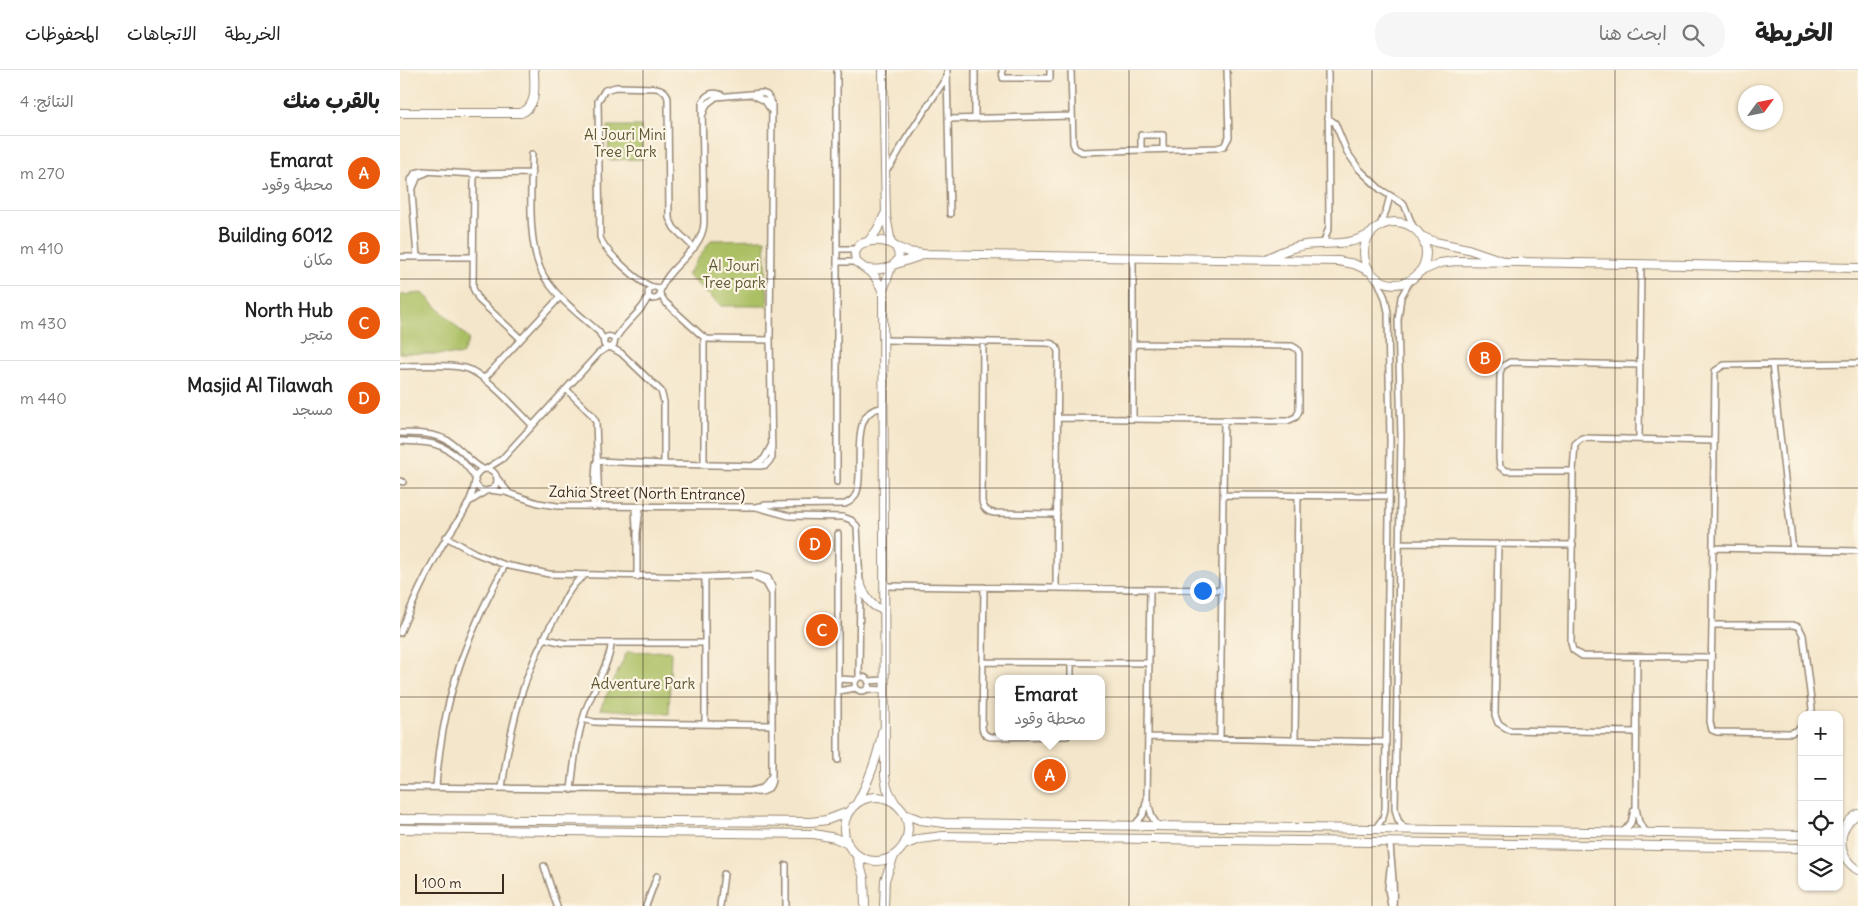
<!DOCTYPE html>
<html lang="ar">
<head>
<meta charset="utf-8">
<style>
  :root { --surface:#fff; --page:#f6f6f6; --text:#222; --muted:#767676; --line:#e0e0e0; --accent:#ea580c }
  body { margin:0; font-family:Delius,"Playpen Sans Arabic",sans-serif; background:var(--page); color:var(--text); direction:rtl }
  .controls { position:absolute; right:15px; bottom:15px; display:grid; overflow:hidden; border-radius:10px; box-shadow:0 1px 4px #0004 }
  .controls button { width:45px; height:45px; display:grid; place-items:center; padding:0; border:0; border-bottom:1px solid var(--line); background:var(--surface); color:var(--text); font:25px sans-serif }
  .compass { position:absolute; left:1338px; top:15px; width:45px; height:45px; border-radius:50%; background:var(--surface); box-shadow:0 1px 4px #0004; rotate:57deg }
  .scale { position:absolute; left:15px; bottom:12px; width:89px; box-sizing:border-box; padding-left:5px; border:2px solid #3b2a1e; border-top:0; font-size:14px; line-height:18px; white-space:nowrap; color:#3b2a1e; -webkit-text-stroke:4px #fcf5e5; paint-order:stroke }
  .you { position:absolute; left:802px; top:520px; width:18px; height:18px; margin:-12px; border:4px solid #fff; border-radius:50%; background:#1a73e8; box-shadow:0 0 0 8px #1a73e833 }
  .badge { display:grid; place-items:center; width:32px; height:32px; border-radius:50%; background:var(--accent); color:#fff; font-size:16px; font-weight:700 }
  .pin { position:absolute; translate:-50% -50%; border:2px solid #fff; box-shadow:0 1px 5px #0006 }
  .popup { position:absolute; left:595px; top:605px; width:110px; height:65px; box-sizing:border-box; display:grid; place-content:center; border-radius:10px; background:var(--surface); filter:drop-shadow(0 1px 4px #0005); font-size:16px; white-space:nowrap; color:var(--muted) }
  .popup b { font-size:19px; color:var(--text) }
  .popup::after { content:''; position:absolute; left:50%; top:100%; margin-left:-10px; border:10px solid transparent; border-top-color:var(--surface) }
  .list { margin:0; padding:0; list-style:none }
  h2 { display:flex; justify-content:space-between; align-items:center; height:65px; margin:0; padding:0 20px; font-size:21px }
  h2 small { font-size:16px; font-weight:400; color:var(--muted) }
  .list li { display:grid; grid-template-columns:32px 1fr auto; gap:15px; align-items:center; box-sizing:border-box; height:75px; padding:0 20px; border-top:1px solid var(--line) }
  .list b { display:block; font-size:19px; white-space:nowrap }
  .list p { margin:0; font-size:16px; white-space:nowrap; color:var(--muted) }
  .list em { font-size:16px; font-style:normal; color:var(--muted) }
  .icon { flex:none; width:28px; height:28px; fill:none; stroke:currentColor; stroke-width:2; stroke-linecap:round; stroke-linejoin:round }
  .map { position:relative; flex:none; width:1458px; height:836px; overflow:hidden; direction:ltr }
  header { display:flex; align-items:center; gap:30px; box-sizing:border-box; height:70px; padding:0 25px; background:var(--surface); border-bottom:1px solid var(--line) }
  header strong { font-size:24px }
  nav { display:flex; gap:28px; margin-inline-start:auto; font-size:18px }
  .search { width:350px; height:45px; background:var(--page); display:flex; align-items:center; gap:12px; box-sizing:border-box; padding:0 18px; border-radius:20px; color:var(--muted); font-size:19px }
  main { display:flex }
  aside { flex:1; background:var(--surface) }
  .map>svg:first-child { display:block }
</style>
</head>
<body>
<header>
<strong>الخريطة</strong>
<div class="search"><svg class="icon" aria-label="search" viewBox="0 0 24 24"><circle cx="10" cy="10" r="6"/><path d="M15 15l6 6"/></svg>ابحث هنا</div>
<nav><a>الخريطة</a><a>الاتجاهات</a><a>المحفوظات</a></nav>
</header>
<main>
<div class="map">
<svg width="1458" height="836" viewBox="0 0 1458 836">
  <rect width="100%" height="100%" fill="#fcf5e5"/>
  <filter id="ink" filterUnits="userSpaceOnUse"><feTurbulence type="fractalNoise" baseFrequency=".02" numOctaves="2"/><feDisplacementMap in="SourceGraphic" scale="10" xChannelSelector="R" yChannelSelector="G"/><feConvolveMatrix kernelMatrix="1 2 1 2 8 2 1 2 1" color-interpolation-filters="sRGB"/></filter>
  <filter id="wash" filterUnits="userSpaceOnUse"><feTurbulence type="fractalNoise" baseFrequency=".0096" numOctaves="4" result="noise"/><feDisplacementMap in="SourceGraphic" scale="20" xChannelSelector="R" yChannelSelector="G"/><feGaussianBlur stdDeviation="1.12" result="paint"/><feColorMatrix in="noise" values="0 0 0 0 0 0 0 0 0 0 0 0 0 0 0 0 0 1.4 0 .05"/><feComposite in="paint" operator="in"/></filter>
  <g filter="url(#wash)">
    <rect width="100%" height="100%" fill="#f4e6ca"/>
    <!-- green -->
    <path fill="#abbf63" stroke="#737440" d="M208,56H241L242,89L209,90Z
      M365,169L368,236H321L287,205L311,170Z
      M23,223L69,269L62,285L0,283V225Z
      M271,581L269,644L200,639L227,582Z"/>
  </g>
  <g filter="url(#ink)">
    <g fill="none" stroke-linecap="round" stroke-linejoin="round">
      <!-- street casing -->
      <g stroke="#988874" stroke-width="8">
        <path id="street" d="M547,0L550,144
          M575,0V48
          M602,0L603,8H650V0
          M671,0L673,73L675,78L682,82L741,80
          M353,25L365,31L371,40
          M928,48L935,53L947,82L959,99L981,120L1004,134L1014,159
          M548,49L672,46
          M763,79V65H741V80L817,78L824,76L829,67L827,0
          M132,84C131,119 126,183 147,211C161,231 181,246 199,262L204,271
          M485,101L491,95L506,69L546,8
          M74,104L73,218L79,230L121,269
          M13,118L18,106L26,103
          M980,155L986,141L990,126
          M923,174L929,157L928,0
          M437,179H456
          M0,187H73
          M17,187L11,110L15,103L23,101L74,104L132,103
          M437,192H456
          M253,217C239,213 204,181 200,167L198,31L205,20L216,17L256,18C263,19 267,22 268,29L269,148L274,158L294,178
          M248 223a6 6 0 1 1 12 0a6 6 0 1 1-12 0Z
          M260,222C267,195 302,183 304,153L302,34C305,24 313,21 322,25
          M260,224L265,232L301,265L307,269L370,270
          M203.5 272a5.5 5.5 0 1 1 11 0a5.5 5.5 0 1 1-11 0Z
          M215,270C222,254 246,240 249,223
          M483,270L647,273C653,273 657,276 658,282L656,518
          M583,272L582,431C583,438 587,442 594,443L657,444
          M210,277L221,283L261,321L264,332V394
          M1372,294L1393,480
          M0,296C20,296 46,294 65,298C85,303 117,340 132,355
          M84,309L160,227
          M166,319L192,345L196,352L199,437
          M658,348L887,351L896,347L899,341V283L897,279L892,276L733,274
          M733,349V188
          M0,363C22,363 43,363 59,379C67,386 73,394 83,399
          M1239,368L1241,195
          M0,371C26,372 40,371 60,389C66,395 71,401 75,408
          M197,391L264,394L360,396L366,395L372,388L370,270L372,33L367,25L362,23L316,27L307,34L303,44
          M304,394V267
          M354,395L364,389L371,376
          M86,399L102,389L199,283L208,277
          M75 410a11 11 0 1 1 22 0a11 11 0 1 1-22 0Z
          M1173,401H1106L1100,397L1099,389L1100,303L1102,297L1110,292L1240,295
          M97,408L109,423
          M0,411L3,412
          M437,412V0
          M89,420L105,422L138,433L157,436L355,437L366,435L445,434C450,432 454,429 456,424C466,403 446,339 483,338
          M823,425L989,426
          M71,431L86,421
          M193,437L196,393
          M356,437L389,446L443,447L451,450L457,456L460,513L459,608
          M235,438L236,458
          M438,464V690
          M46,467L75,483L105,495L149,504L305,507L358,505L368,508L372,517V710C370,722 361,724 350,721
          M999,473L1173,475
          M1098,474L1095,645L1098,653L1109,660L1236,662
          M1313,478L1458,481
          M237,507V463L240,438
          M354,507L366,513L371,522
          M484,516L822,520
          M584,517L582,656C582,663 586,667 593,667L667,666
          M1312,555L1315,301L1324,295L1458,293
          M0,563C12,534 25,506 40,479C52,457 72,437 75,411
          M143,568L164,573H304
          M1237,587L1236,738L1239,752L1246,762
          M1311,587L1182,586L1173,580L1171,573L1173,401L1175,374L1182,368L1313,371
          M583,592L749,593
          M455 614a7 7 0 1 1 14 0a7 7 0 1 1-14 0Z
          M438,609L456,610
          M671,609V594
          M468,611L484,610
          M467,619L484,620
          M438,621L456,618
          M183,649L194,652L219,653L371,655
          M305,653V507
          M1402,655L1398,660L1391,663L1317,662L1312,660L1310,652L1312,555H1393L1399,557L1403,565L1412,639L1410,645
          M748,667L986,672
          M820,668L824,350
          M895,670L898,426
          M0,717L350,721L363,718L371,707
          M36,717C40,660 52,606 76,554C84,534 95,515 105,495
          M102,718C111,651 124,599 159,541C165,529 171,514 183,507
          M171,720C174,692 177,666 186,639C192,622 211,590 211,574
          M748,732L752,747L758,756
          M734,756L743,745L747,729L750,519
          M975,759L983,748L985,739L990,372L988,242L985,228L977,209
          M1005,759L998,750L995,739L1001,367L998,250L1001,227L1010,211
          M1223,762L1231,753L1234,740
          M990,773C991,794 995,815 993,836
          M386,795V836
          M144,796L157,836
          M990,799L988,819L991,836
          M246,836L257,806
          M320,836L324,804"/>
      </g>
      <!-- secondary casing -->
      <g stroke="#988874" stroke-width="10">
        <path id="secondary" d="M483,0L486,146L491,173
          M0,43H121C138,36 134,16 134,0
          M964 183a31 31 0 1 1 62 0a31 31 0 1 1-62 0Z
          M1021,166L1035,172L1068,179L1103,191
          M468,172L477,160L485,144
          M496,177L508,182L524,184L938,191L954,194L969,201
          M868,188C880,182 892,177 905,175C928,172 948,177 970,164
          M493,195L520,186
          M491,197L483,221L485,706L487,718L495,733
          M467,199C481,201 507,197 496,177C486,169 470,169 459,175L455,183L456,192L474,205L483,221
          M1019,202L1040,193L1055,191L1458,198
          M460,513C464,524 471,539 484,539
          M444 759a32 32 0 1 1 64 0a32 32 0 1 1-64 0Z
          M457,733C468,713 479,684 482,662
          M504,744L520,750L544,753L1402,765
          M1458,744C1436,757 1436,787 1458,800
          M0,749L411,752L427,750L448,742
          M0,759L414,764L435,768L448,774
          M504,775L519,769L543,766L1402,778
          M456,784L464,808L465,836
          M484,836L485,810L494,786"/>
      </g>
      <!-- street -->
      <use href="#street" stroke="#fff" stroke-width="5"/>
      <!-- secondary -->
      <use href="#secondary" stroke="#fff" stroke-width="8"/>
    </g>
  </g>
  <!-- grid -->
  <path fill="none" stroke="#3b2a1e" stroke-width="1" stroke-opacity="0.55" d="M243,0V836M486,0V836M729,0V836M972,0V836M1215,0V836M0,209H1458M0,418H1458M0,627H1458"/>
  <g text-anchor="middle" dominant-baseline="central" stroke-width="4.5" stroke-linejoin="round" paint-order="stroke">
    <!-- park labels -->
    <g font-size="15" fill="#5d5733" stroke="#fcf5e5">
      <text x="225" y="64">Al Jouri Mini<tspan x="225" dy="17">Tree Park</tspan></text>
      <text x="334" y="195">Al Jouri<tspan x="334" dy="17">Tree park</tspan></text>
      <text x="243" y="613">Adventure Park</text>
    </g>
    <!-- street labels -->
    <g font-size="15" fill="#3b2a1e" stroke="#fcf5e5">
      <text transform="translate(247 423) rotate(1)">Zahia Street (North Entrance)</text>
    </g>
  </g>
</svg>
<div class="controls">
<button>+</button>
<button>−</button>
<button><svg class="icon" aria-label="locate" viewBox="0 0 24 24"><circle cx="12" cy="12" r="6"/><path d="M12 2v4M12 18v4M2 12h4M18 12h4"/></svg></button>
<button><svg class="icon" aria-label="layers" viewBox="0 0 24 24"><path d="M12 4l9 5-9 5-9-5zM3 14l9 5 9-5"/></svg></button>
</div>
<svg class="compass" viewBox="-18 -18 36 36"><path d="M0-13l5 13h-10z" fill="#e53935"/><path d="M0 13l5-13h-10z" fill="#767676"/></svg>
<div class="scale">100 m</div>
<div class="you"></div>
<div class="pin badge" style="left:650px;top:705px">A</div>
<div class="popup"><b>Emarat</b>محطة وقود</div>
<div class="pin badge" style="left:1085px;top:288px">B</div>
<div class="pin badge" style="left:422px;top:560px">C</div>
<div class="pin badge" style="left:415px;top:474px">D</div>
</div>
<aside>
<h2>بالقرب منك<small>النتائج: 4</small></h2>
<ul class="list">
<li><span class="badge">A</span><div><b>Emarat</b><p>محطة وقود</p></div><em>270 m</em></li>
<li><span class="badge">B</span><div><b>Building 6012</b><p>مكان</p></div><em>410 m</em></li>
<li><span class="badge">C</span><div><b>North Hub</b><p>متجر</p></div><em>430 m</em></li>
<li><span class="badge">D</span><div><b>Masjid Al Tilawah</b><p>مسجد</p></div><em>440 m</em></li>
</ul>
</aside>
</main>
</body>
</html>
